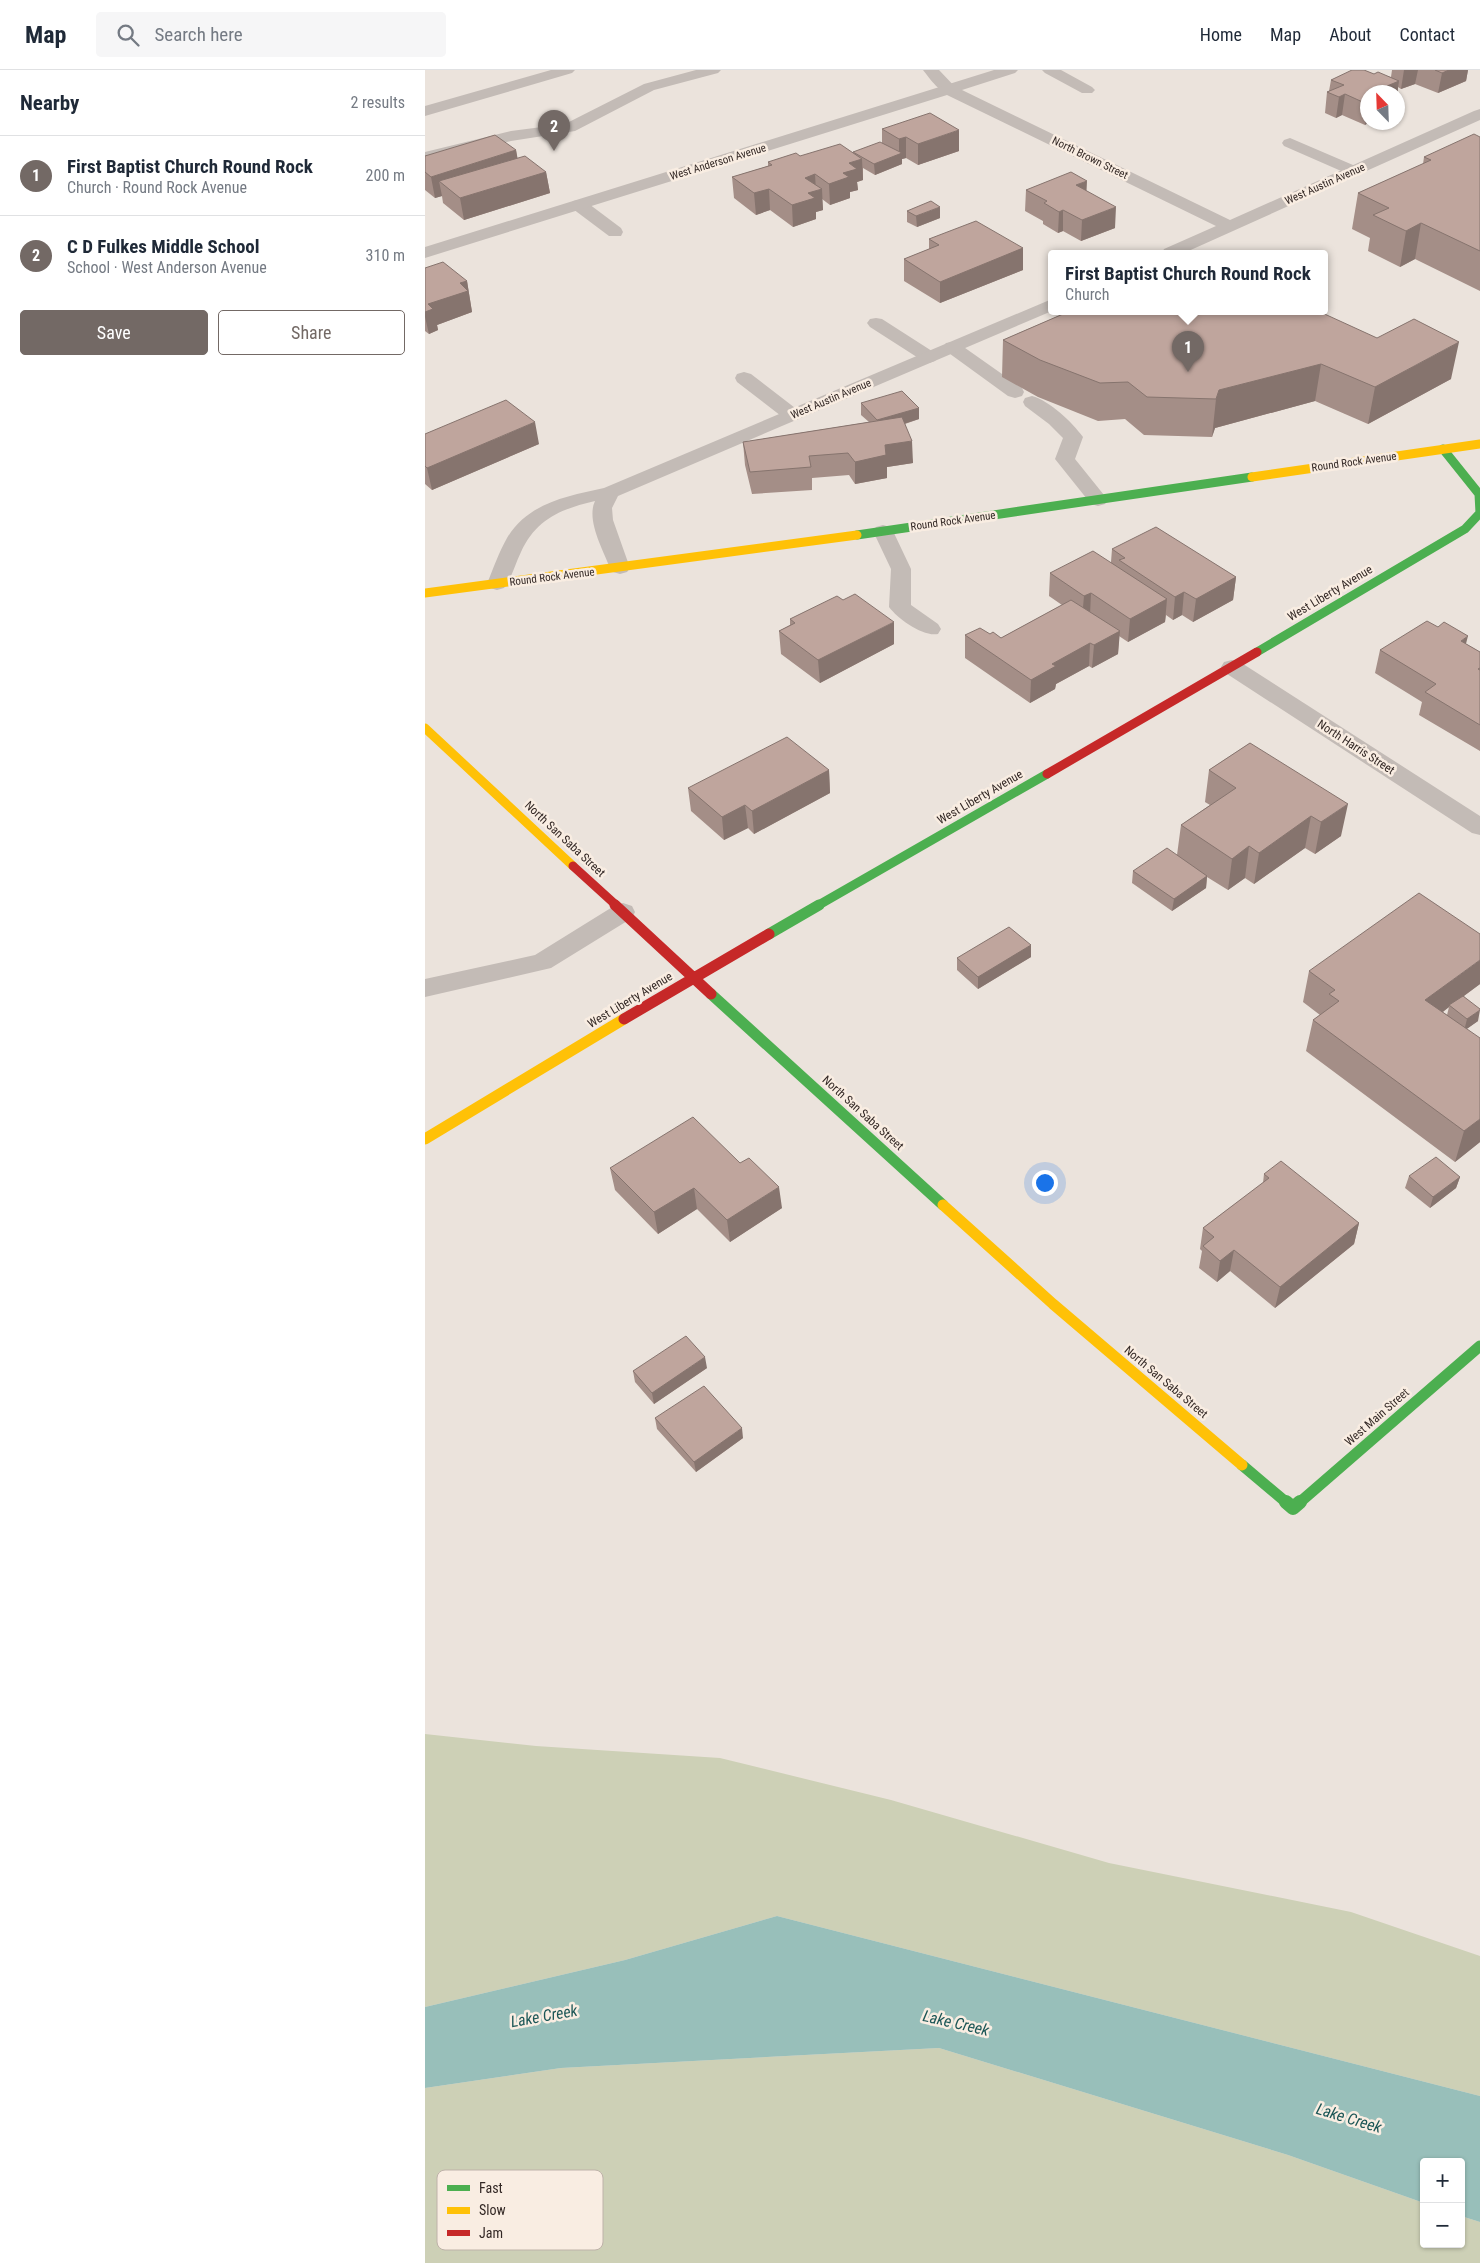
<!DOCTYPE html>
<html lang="en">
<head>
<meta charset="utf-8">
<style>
  :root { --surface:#fff; --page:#f6f6f7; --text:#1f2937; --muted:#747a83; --line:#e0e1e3; --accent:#736965 }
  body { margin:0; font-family:"Roboto Condensed",sans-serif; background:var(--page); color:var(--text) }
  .controls { position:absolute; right:15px; bottom:15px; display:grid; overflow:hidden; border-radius:5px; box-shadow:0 1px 4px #0004 }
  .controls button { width:45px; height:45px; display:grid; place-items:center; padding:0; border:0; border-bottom:1px solid var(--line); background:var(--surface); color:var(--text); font:25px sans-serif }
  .compass { position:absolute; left:935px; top:15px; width:45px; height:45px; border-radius:50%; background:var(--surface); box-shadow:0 1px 4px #0004; rotate:337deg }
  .you { position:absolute; left:619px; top:1112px; width:18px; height:18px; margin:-12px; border:4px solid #fff; border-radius:50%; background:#1a73e8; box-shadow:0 0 0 8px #1a73e833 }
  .badge { display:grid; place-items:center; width:32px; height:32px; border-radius:50%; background:var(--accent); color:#fff; font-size:16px; font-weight:700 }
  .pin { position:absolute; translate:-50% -41px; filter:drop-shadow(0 1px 2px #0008) }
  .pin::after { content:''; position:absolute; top:26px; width:18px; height:15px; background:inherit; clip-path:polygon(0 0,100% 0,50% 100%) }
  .popup { position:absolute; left:623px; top:180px; width:280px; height:65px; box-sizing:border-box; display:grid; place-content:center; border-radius:5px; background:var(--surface); filter:drop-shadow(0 1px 4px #0005); font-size:16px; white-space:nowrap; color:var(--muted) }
  .popup b { font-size:19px; color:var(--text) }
  .popup::after { content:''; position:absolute; left:50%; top:100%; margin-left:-10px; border:10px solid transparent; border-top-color:var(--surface) }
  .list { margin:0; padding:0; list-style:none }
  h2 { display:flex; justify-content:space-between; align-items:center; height:65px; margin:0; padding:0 20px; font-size:21px }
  h2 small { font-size:16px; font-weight:400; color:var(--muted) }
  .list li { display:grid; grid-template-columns:32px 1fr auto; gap:15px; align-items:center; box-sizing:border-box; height:80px; padding:0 20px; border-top:1px solid var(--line) }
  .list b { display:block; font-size:19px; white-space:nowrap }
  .list p { margin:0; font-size:16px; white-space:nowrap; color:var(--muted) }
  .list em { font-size:16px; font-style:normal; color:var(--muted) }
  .actions { display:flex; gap:10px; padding:15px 20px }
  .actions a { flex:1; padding:11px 0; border:1px solid var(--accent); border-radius:5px; text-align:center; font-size:18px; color:var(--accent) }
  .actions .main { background:var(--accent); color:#fff }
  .icon { flex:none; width:28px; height:28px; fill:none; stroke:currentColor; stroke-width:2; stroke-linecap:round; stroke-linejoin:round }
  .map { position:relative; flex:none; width:1055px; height:2193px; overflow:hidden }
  header { display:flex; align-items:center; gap:30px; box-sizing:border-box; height:70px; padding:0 25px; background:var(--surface); border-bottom:1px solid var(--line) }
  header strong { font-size:24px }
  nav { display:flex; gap:28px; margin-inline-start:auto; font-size:18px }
  .search { width:350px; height:45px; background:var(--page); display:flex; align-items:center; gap:12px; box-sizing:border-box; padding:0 18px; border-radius:5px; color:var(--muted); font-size:19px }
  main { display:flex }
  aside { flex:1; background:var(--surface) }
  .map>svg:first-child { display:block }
</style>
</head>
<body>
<header>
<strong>Map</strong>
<div class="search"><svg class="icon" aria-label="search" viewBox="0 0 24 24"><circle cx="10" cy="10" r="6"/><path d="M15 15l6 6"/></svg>Search here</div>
<nav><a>Home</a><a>Map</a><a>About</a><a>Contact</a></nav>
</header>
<main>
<aside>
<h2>Nearby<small>2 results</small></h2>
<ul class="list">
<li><span class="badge">1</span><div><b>First Baptist Church Round Rock</b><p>Church · Round Rock Avenue</p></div><em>200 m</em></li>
<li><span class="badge">2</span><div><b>C D Fulkes Middle School</b><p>School · West Anderson Avenue</p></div><em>310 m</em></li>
</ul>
<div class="actions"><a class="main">Save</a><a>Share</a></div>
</aside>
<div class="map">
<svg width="1055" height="2193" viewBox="0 0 1055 2193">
  <rect width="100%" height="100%" fill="#ebe3dc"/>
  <!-- green -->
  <path fill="#cdd0b6" d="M0,1664L111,1676L295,1688L466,1730L684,1793L926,1842L1055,1886V2026L352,1846L200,1890L0,1937Z
    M514,1978L863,2085L999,2133V2174H1036V2146L1055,2152V2193H0V2018L136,1998Z"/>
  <!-- water -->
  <path fill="#98bfba" d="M352,1846L1055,2026V2152L1036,2146V2092H999V2133L863,2085L514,1978L136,1998L0,2018V1937L200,1890Z"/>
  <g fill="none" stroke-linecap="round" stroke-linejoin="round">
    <!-- lane -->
    <path fill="#c3bbb6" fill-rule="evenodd" d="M126,0H150L147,3L0,46V36Z
      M271,0H296L293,3L229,20L150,61L86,71L0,92V82L86,61L140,54L219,14Z
      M498,0H514L533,20L530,23C517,27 506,10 498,0Z
      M617,0H636L667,17L670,20L667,23H657L620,3Z
      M865,68L935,98L937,101L935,104H923L859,76L857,73L859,70Z
      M154,130L160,131L196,158L198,162L196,166H184L148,139L146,135L148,131Z
      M451,248L457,249L510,283L513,287L510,291L504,293L498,291L445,257L442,253L445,249Z
      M527,272L533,273L597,318L599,322L597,326L590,328L583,326L521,281L518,277L521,273Z
      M319,302L326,304L374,341L377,345L374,349L367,351L360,349L312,312L310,308L312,304Z
      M607,326C625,331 647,352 658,367L650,389L683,430L680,434L673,436L666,434L630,389L638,368L624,354L600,336L598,332L600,328Z
      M458,455L465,457L468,461L486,499V535L513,554L516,559L513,564C498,567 473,549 464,537L466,499L448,461L451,457Z
      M198,833L207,836L210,842L207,848L126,898L0,927V909L110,885L189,836Z"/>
    <!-- street -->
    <path fill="#c3bbb6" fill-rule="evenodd" d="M569,0H593L590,3L537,20L805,150L1049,41L1055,39V50L759,183H737L739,179L791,156L522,25L0,188V177Z
      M627,229V241L193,426L187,438L188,450L205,498L202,502L195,504L188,502L185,498C178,480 161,450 170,431C136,439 111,449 96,482C90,494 87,508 79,518L72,520L65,518L62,514C68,499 74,482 82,468C103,433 142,426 179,418Z
      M807,590L815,592L1055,746V765L1047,763L799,602L796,597L799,592Z"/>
    <!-- fast-far2 -->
    <path stroke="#4caf50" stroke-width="9" d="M432,465L827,407
      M832,582L1040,459L1055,443L1054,424L1018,379
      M392,836L622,704"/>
    <!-- fast-far1 -->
    <path stroke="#4caf50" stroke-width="11" d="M344,864L394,835
      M286,924L518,1135
      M817,1395L862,1433
      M874,1433L1055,1276"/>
    <!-- fast -->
    <path stroke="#4caf50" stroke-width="14" d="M861,1432L868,1438L875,1432"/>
    <!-- slow-far1 -->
    <path stroke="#ffc107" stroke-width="9" d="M827,407L1055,374
      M0,523L432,465
      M0,658L148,796"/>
    <!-- slow -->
    <path stroke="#ffc107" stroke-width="11" d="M0,1069L199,949
      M518,1135L628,1234L817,1395"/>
    <!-- jam-far1 -->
    <path stroke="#c62828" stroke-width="9" d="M622,704L832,582
      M148,796L192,836"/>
    <!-- jam -->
    <path stroke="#c62828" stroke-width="11" d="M190,835L286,924
      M199,949L344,864"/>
  </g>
  <!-- wall -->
  <path fill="#a48e87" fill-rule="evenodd" d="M967,0H1043L1041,11L1013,23L990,14L976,19L973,17V21L942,22V52L940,55L917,45L911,48L900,43L902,22L904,21L906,10L941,1L949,4L966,7Z
    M457,59L534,81L493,95L481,88L477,89V94L450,105L438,98V110L432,112L433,120L425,122V128L405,135L397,129L398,140L391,142V149L368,157L345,140L331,145L309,128L307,107L343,96V92L375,86L428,83L457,73Z
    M1055,67V221L990,189L975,197L943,181L945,168L927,159L933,123L998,94L999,87Z
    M91,80L92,88L121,102L125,123L39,150L18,133L17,126L10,128L0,120V86Z
    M601,120L662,121L690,158L656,171L638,161L633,163L618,154V151L600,141Z
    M482,141L515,148L492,157L482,152Z
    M504,169L598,178V200L515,233L479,211V189L504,179Z
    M0,198L42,211L47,242L12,255L13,260L4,264L0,261Z
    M645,241L1026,309L943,354L890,331L790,358L787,367L719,365L700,349L673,351L613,327L577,307L578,270Z
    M436,333L494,338V349L480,354L488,393L462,397V408L430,414L424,405L387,408V420L327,424L320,395L318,372L444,352L436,345Z
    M0,364L114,374L7,420L0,414Z
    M687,479L811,507L808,530L768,552L757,545L748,550L741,545L740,552L703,572L694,566L693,584L667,598L664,596L631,614L630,619L605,633L540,588V565L565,564L576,568L637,535L624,526L625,503L686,492Z
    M365,549L469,574L395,613L356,584L354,561L365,555Z
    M1041,574L1055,582V681L994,645L997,632L950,603L955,580Z
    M825,673L916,766L890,784L880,778L829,814L820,808L803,820L782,807L781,818L747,841L707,813L708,801L752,785L756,755L785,735L780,732L784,700Z
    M404,700L405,723L329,764L323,758L299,770L266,741L263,718Z
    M606,875V887L553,919L532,900V888Z
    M884,901L1055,914L1039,926L1053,951L1041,959L1055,1072L1030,1092L881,981L888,950L895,945L878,932ZM1024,937L1022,945L1018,942Z
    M185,1098L357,1138L305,1172L272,1139L233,1164L190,1120Z
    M839,1104L934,1153L929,1174L850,1238L805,1201L792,1212L774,1198L777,1181L775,1179L778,1158L838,1113Z
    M984,1106L1035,1107L1031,1118L1005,1138L980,1118Z
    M282,1298L229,1334L210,1312L208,1301Z
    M230,1348L318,1368L271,1402L232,1359Z"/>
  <!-- shaded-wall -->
  <path fill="#86746e" d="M979,0H993L990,14L976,19Z
    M1024,0H1043L1041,11L1013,23L1017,3Z
    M974,11L972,25V22H961L962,16Z
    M920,24L917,45L911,48L914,27Z
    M942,41V52H945L940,55Z
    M534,60V81L493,95V74Z
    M481,67V88L477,89V94L450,105L449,94L474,84V69Z
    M91,80L95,101L14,111L17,126L10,128L6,107Z
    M437,89L438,110L432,112L433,120L425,122V128L405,135L404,114L418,103L424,93Z
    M121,102L125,123L39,150L35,128Z
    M390,104L391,121L397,119L398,140L391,142V149L368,157L367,135L380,108Z
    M662,111L661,132L651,115Z
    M344,119L345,140L331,145L329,123Z
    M515,137V148L492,157L491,146Z
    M691,137L690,158L656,171L657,150Z
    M638,140V161L633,163L634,142Z
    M996,153L990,189L975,197L981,161Z
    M598,178V200L515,233V212Z
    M42,211L47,242L12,255L13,260L4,264L0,247V242L3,234L35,213Z
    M1034,272L1026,309L943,354L950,317Z
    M896,294L890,331L790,358L787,367L791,329L794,320Z
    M494,338V349L453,362L452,350Z
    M110,352L114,374L7,420L2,398Z
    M487,371L488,393L462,397V408L430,414V392L460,375Z
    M811,507L808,530L768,552L771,529Z
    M759,522L757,545L748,550L750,527Z
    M666,523L665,545L657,549L659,526Z
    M742,529L740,552L703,572L705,549Z
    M469,552V574L395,613L393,590Z
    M695,561L693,584L667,598L669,575Z
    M1043,566L1037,589L1036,571Z
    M665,573L664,596L631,614L630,619L605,633L606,610L627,594Z
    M404,700L405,723L329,764L327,741Z
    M923,734L916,766L890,784L896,752Z
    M320,735L323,758L299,770L297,747Z
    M886,746L880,778L829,814L834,783Z
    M824,776L820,808L803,820L807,789Z
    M782,806L781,818L747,841L749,829Z
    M606,875V887L553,919V907Z
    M1055,890V914L1025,936L1024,935V937L992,961L1000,930Z
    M1055,940L1053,951L1039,961L1042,949Z
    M1055,1049V1072L1030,1092L1039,1061Z
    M1035,1107L1031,1118L1005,1138L1008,1127Z
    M354,1117L357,1138L305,1172L302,1150Z
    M269,1118L272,1139L233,1164L229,1142Z
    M934,1153L929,1174L850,1238L855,1217Z
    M809,1180L805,1201L792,1212L795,1191Z
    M280,1287L282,1298L229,1334L227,1323Z
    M317,1358L318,1368L271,1402L269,1392Z"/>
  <!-- building -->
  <path fill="#bfa59d" stroke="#86746e" d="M927,0H939L949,4L953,2L974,11L962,16L973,21L970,22H942V34L920,24L914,27L902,22L919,15L906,10Z
    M1010,0H1024L1017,3Z
    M505,43L534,60L493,74L481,67L474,69L457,59Z
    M1049,64L1055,67V181L996,153L981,161L948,145L964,138L933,123L1006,90L999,87Z
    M70,65L91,80L6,107L0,102V86Z
    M455,72L477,83L449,94L428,82Z
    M415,74L437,89L424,93L432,99L418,103L424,107L404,114L390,104L380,108L397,119L383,123L390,128L367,135L344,119L329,123L307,107L347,95L343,92L371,83L375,86Z
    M100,86L121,102L35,128L14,111Z
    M646,102L662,111L651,115L691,137L657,150L638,140L634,142L619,133L622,131L601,120Z
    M506,131L515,137L491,146L482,141Z
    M551,151L598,178L515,212L479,189L514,175L504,169Z
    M18,192L42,211L35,213L43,221L3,234L8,239L0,242V198Z
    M645,241H893L952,268L989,249L1034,272L950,317L896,294L794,320L791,329L722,327L703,312L675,313L615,290L578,270Z
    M477,321L494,338L452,350L436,333Z
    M81,330L110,352L2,398L0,396V364Z
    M477,347L487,371L460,375L461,385L430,392L423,383L384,386L386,397L325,402L318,372Z
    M731,457L811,507L771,529L759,522L750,527L694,490L700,488L687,479Z
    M668,481L742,529L705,549L666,523L659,526L625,503Z
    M430,524L469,552L393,590L354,561L370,553L365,549L412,526L418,530Z
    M646,530L695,561L669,575L665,573L627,594L631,596L606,610L540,565L555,558L565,564L568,562L576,568Z
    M1002,551L1013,557L1019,552L1043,566L1036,571L1055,582V598L1053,599L1055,600V655L1000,622L1011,614L955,580Z
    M362,667L404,700L327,741L320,735L297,747L263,718Z
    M825,673L923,734L896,752L886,746L834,783L824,776L807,789L756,755L811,718L784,700Z
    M742,778L782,806L749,829L708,801Z
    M994,823L1055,864V890L1000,930L1055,968V1049L1039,1061L888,950L914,931L904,924L910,920L884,901Z
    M584,857L606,875L553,907L532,888Z
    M1038,926L1055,939V940L1042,949L1024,935Z
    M268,1047L315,1093L324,1088L354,1117L302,1150L269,1118L229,1142L185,1098Z
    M1011,1087L1035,1107L1008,1127L984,1106Z
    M856,1091L934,1153L855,1217L809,1180L795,1191L778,1176L789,1167L778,1158L844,1108L839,1104Z
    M261,1266L280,1287L227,1323L208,1301Z
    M279,1316L317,1358L269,1392L230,1348Z"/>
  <g text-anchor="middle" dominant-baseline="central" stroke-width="5" stroke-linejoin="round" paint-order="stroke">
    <!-- far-street labels -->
    <g font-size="11" fill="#332825" stroke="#f9ede2">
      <text transform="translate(665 88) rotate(26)">North Brown Street</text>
      <text transform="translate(293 92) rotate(-17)">West Anderson Avenue</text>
      <text transform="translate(900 114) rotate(-24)">West Austin Avenue</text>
      <text transform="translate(406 329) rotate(-23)">West Austin Avenue</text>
      <text transform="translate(929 392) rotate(-8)">Round Rock Avenue</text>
      <text transform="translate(528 451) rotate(-8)">Round Rock Avenue</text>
      <text transform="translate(127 507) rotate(-7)">Round Rock Avenue</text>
    </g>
    <!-- street labels -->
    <g font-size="12" fill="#332825" stroke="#f9ede2">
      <text transform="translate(905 523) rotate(-31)">West Liberty Avenue</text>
      <text transform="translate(931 677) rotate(33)">North Harris Street</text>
      <text transform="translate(555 727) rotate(-30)">West Liberty Avenue</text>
      <text transform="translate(140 769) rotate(43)">North San Saba Street</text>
      <text transform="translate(205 930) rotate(-31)">West Liberty Avenue</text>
      <text transform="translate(438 1043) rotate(42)">North San Saba Street</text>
      <text transform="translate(741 1312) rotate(40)">North San Saba Street</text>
      <text transform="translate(952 1347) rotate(-41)">West Main Street</text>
    </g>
    <!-- near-water labels -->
    <g font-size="16" font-style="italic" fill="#1a5555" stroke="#f9ede2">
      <text transform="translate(119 1946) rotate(-10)">Lake Creek</text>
      <text transform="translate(531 1953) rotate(13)">Lake Creek</text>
      <text transform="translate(924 2048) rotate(17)">Lake Creek</text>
    </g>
  </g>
  <!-- legend -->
  <rect x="12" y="2100" width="166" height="80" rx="8" fill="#f9ede2" stroke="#beb2a9" stroke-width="1"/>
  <rect x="22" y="2115" width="23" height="6" fill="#4caf50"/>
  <rect x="22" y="2137" width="23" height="7" fill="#ffc107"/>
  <rect x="22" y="2160" width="23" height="6" fill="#c62828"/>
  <g font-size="14" fill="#332825">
    <text x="54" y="2123">Fast</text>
    <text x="54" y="2145">Slow</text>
    <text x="54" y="2168">Jam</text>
  </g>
</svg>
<div class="controls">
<button>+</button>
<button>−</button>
</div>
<svg class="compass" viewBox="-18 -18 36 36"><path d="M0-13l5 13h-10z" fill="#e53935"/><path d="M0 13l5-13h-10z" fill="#747a83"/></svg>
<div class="you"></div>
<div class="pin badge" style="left:763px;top:302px">1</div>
<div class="popup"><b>First Baptist Church Round Rock</b>Church</div>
<div class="pin badge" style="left:129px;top:81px">2</div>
</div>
</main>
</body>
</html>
